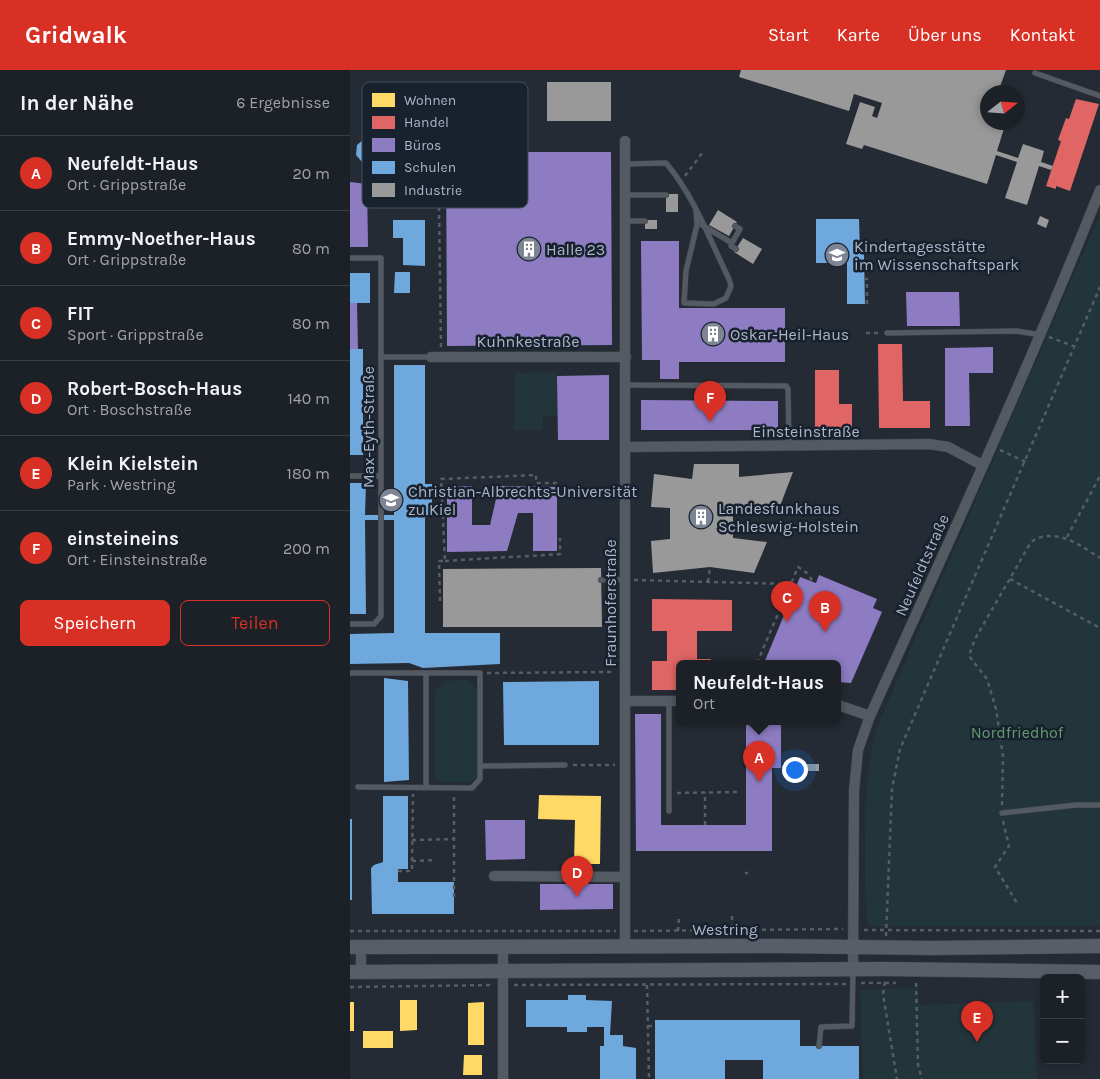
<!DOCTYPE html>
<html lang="de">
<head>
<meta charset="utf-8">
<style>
  :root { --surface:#1c2027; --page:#25282f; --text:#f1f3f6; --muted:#a0a3a7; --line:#3a3e44; --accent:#d93025 }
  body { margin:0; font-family:Karla,sans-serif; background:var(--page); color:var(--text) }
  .controls { position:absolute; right:15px; bottom:15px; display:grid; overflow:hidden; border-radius:8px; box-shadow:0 2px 8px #0003 }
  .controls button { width:45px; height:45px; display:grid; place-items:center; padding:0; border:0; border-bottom:1px solid var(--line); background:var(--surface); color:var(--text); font:25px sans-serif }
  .compass { position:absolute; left:630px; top:15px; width:45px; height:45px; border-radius:50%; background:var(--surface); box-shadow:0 2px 8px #0003; rotate:73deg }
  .you { position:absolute; left:444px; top:699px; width:18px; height:18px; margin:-12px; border:4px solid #fff; border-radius:50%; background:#1a73e8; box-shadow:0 0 0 8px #1a73e833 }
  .badge { display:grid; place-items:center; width:32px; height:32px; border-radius:50%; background:var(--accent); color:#fff; font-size:16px; font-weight:700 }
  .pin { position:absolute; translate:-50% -41px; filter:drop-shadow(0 1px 2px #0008) }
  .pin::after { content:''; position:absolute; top:26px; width:18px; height:15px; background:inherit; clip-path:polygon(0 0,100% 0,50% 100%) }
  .popup { position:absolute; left:326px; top:590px; width:165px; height:65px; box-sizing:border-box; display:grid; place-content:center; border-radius:8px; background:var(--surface); filter:drop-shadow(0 1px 4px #0005); font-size:16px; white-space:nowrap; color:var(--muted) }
  .popup b { font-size:19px; color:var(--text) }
  .popup::after { content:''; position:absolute; left:50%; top:100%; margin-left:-10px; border:10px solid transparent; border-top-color:var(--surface) }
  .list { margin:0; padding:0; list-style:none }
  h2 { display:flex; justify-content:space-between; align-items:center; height:65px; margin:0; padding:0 20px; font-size:21px }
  h2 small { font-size:16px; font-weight:400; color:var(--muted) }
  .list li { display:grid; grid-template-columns:32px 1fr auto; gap:15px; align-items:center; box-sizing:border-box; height:75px; padding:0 20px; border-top:1px solid var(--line) }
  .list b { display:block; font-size:19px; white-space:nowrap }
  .list p { margin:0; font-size:16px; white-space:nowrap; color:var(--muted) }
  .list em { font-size:16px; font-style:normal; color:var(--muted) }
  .actions { display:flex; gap:10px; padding:15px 20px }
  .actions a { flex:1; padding:11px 0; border:1px solid var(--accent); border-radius:8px; text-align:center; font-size:18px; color:var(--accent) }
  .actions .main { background:var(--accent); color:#fff }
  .map { position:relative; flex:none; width:750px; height:1009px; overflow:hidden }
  header { display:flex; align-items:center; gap:30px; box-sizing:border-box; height:70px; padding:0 25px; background:var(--accent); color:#fff }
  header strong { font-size:24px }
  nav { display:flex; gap:28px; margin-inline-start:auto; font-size:18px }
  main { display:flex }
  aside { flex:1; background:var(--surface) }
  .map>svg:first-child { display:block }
</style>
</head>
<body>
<header>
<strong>Gridwalk</strong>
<nav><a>Start</a><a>Karte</a><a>Über uns</a><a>Kontakt</a></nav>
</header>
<main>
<aside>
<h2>In der Nähe<small>6 Ergebnisse</small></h2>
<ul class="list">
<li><span class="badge">A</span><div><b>Neufeldt-Haus</b><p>Ort · Grippstraße</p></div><em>20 m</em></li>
<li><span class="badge">B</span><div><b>Emmy-Noether-Haus</b><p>Ort · Grippstraße</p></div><em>80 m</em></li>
<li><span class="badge">C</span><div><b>FIT</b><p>Sport · Grippstraße</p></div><em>80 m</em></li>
<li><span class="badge">D</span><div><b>Robert-Bosch-Haus</b><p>Ort · Boschstraße</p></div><em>140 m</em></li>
<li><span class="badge">E</span><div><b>Klein Kielstein</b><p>Park · Westring</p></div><em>180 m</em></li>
<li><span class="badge">F</span><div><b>einsteineins</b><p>Ort · Einsteinstraße</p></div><em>200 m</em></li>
</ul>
<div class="actions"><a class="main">Speichern</a><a>Teilen</a></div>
</aside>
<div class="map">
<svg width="750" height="1009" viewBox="0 0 750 1009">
  <rect width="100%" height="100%" fill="#252b34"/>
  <!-- green -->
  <path fill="#22353a" d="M750,144V856H519C514,832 515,807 515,783C515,739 515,699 527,657Z
    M207,302V346H193V360H164V303Z
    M119,610L127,620V709L120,712H88L85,707V621L94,611Z
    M568,918L569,935L684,931L687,1009H513L510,920Z"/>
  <!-- homes -->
  <path fill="#ffd966" d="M189,725L251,726L250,794H224L225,750L188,749Z
    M50,930H67V960L50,961Z
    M0,932H4V961H0Z
    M134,932V975H118V933Z
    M13,961H43V978H13Z
    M114,985H132V1005H113Z"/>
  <!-- shops -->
  <path fill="#e06666" d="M726,29L749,34L720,121L706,116V119L696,116L711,71L708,70L716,48L719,49Z
    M528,274H552L553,331H580V358H529Z
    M465,300H489V334H502V359H465Z
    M302,529L382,530V561H347V589H361V593H330V620H302V591H317V561H302Z"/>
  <!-- offices -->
  <path fill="#8e7cc3" d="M96,82H261L262,275L97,276Z
    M0,112L17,114L18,177H0Z
    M291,171H329V238H435V292H329V309H310V290H292Z
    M556,222H609L610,256H557Z
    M0,233H7L8,279H0Z
    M643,277V303H619L620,356H595V278Z
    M259,305V370H208L207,306Z
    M291,330L428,331V360H291Z
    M122,416V455H140L149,416L207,417V481H183V443H168L157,481L97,482V417Z
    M469,505L527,529L523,538L532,542L501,613L488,612V593H414L450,507L466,513Z
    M285,644H311V755H396V651H431V698H422V781H286Z
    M135,750H175V789L136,790Z
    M190,814H263V839L190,840Z"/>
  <!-- schools -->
  <path fill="#6fa8dc" d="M14,69L16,75L24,79L20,87L22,93L12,92L6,85L7,75Z
    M466,149H509L510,184H514L515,234H497V193H466Z
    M43,150H75V196L53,195V168H43Z
    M45,202H60V223H44Z
    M0,203H20V233H0Z
    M0,279H13V385H0Z
    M44,295H75V414H82V445H75V563H150V594L73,598L59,593L0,594V564L44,563V450H15L16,544H0V413H16L15,445H44Z
    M34,608L58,611L59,710L34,712Z
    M249,611V675H154L153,612Z
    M33,726H58V799H48V812H104V844H22L21,798L24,795L33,792Z
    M0,749H2V830H0Z
    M218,925H236V930L262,931L260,965H273V976L286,978V1009H250V976H254V957H237V962H217V957H176V930H218Z
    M305,950H450V976H509V1009H413V990H375V1009H305Z"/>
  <!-- industry -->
  <path fill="#999" d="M391,0H656L648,22H638V52H656L647,81L668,88L673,74L694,81L691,92L703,96L701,100L689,96L677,135L655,128L667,92L646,85L637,114L514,75L512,79L496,74L510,32L525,37L522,46L527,48L532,33L504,24L499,41L389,7Z
    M197,12H261V51H197Z
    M316,124H328V142H316Z
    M368,140L387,152L379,166L359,155Z
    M690,146L699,150L696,158L687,154Z
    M295,150H307V159H295Z
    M393,168L412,179L403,194L384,182Z
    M344,394H389V407L443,402L430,436L383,441V468L417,472L404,503L360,497L303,503L301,471L320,469V438L301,437L304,404L342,409Z
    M251,498L252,557H93V499Z
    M456,694H469V701H456Z"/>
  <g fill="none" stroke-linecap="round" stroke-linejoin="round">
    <!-- lane casing -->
    <g stroke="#41454c" stroke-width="6">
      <path id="lane" d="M685,3L750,26
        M276,94L316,93C344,126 360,170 379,209L381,216L376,228L364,234L334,233L336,201L347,155L346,141
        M277,125H316
        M277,151H295
        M352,155L382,173L390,159L385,156
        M382,173L381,176L386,179
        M0,188H31V546L24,554H0
        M537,263L666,261L691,265
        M31,287H81
        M277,315L436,316L438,319L439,375
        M0,406H29
        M251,510H275
        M0,603H130V709L122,718L8,717
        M76,603V718
        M319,631V741
        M130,696L215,695
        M652,743L726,735H750
        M469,976L471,957L502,956L503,901"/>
    </g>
    <!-- street casing -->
    <g stroke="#41454c" stroke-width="11">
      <path id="street" d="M81,287H276
        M276,377L579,374L598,377L632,395
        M275,631H330
        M488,635L520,646
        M144,806L274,807
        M11,876V902
        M153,876V1009
        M275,876V71
        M503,899L504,721L508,680L520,646C599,472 679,298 750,120"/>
    </g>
    <!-- secondary casing -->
    <g stroke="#41454c" stroke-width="15">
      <path id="secondary" d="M0,877L428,876L582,878L750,876
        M0,902L535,899L750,902"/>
    </g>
    <!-- path -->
    <path stroke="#575d64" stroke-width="2.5" stroke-dasharray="4 4" stroke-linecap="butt" d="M335,106L353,82
      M514,209H517V237
      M516,263H530
      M699,267L726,277
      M91,277L88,68L116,70
      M650,380L676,392
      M717,467L750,406
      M95,491L210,484V468
      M660,509L750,558
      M284,510L440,514
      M358,512L360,497
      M90,531L89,491H95L91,409L186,405V413H207
      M407,593L448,497L457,503L464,513
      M137,603L264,602
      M223,695H265
      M327,723L390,722
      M652,735L653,686L646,639L637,609L619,586L625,569L681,472C704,456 730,475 750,488
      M653,751L659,776L645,797L667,833
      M355,755V722
      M62,770L105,769
      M62,791L86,790
      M48,801H62L63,724
      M395,803H398
      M104,827V725
      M382,846V860
      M514,860L750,861
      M0,861H266
      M284,861L493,859
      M328,861L329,847
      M536,866L542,719L550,679L750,217
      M535,912L533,924L547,1009
      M511,913H546
      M566,913L568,995L572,1009
      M164,915L496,914
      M297,915L299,1009
      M0,917L143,915
      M298,956H305"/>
    <!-- lane -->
    <use href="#lane" stroke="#545a62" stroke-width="5"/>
    <!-- street -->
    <use href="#street" stroke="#545a62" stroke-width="10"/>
    <!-- secondary -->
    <use href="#secondary" stroke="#585e67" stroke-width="14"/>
  </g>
  <!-- icons -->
  <defs>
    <g id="building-disc" transform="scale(1.25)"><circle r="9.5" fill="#7d8594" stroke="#18212e"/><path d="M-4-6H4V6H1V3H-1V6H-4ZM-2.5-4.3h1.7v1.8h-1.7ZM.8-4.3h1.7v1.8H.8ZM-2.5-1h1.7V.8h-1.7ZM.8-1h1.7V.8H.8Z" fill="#fff"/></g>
    <g id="school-disc" transform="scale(1.25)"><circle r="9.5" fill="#7d8594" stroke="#18212e"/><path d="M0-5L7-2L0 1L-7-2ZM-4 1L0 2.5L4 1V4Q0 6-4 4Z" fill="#fff"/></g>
    <g id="university-disc" transform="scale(1.25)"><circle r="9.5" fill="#7d8594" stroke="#18212e"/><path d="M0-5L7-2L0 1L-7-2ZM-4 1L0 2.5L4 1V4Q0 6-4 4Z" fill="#fff"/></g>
  </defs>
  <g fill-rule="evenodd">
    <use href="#building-disc" x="179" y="179"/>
    <use href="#school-disc" x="487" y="185"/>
    <use href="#building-disc" x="363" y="264"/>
    <use href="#university-disc" x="41" y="430"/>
    <use href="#building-disc" x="351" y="447"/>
  </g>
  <g text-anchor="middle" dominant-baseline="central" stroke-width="5" stroke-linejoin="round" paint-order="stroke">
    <!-- poi labels -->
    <g font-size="16" fill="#adb6c7" stroke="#18212e" text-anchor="start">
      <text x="504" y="176">Kindertagesstätte<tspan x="504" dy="18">im Wissenschaftspark</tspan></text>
      <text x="196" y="179">Halle 23</text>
      <text x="380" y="264">Oskar-Heil-Haus</text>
      <text x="58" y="421">Christian-Albrechts-Universität<tspan x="58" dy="18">zu Kiel</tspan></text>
      <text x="368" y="438">Landesfunkhaus<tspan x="368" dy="18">Schleswig-Holstein</tspan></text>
    </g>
    <!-- street labels -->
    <g font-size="16" fill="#adb6c7" stroke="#18212e">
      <text x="178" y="271">Kuhnkestraße</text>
      <text transform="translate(18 357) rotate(-90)">Max-Eyth-Straße</text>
      <text x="456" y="361">Einsteinstraße</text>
      <text transform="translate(572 495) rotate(-66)">Neufeldtstraße</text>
      <text transform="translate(260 533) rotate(-90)">Fraunhoferstraße</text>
      <text x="375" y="859">Westring</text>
    </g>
    <!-- park labels -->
    <g font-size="16" fill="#639970" stroke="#18212e">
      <text x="667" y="662">Nordfriedhof</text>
    </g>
  </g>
  <!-- legend -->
  <rect x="12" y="12" width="166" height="126" rx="8" fill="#18212e" stroke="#454e5c" stroke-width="1"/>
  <rect x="22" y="23" width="23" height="14" fill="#ffd966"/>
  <rect x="22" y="46" width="23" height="13" fill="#e06666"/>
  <rect x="22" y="68" width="23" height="14" fill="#8e7cc3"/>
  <rect x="22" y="91" width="23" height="13" fill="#6fa8dc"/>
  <rect x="22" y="113" width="23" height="14" fill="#999"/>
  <g font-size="14" fill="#adb6c7">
    <text x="54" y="35">Wohnen</text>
    <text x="54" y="57">Handel</text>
    <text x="54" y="80">Büros</text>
    <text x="54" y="102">Schulen</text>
    <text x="54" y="125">Industrie</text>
  </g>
</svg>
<div class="controls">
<button>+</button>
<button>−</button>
</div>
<svg class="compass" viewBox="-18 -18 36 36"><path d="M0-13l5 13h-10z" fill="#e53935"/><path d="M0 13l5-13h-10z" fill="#a0a3a7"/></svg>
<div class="you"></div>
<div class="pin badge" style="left:409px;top:712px">A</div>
<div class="popup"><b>Neufeldt-Haus</b>Ort</div>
<div class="pin badge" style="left:475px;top:562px">B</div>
<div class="pin badge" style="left:437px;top:552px">C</div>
<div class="pin badge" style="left:227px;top:827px">D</div>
<div class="pin badge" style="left:627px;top:972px">E</div>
<div class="pin badge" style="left:360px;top:352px">F</div>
</div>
</main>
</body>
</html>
